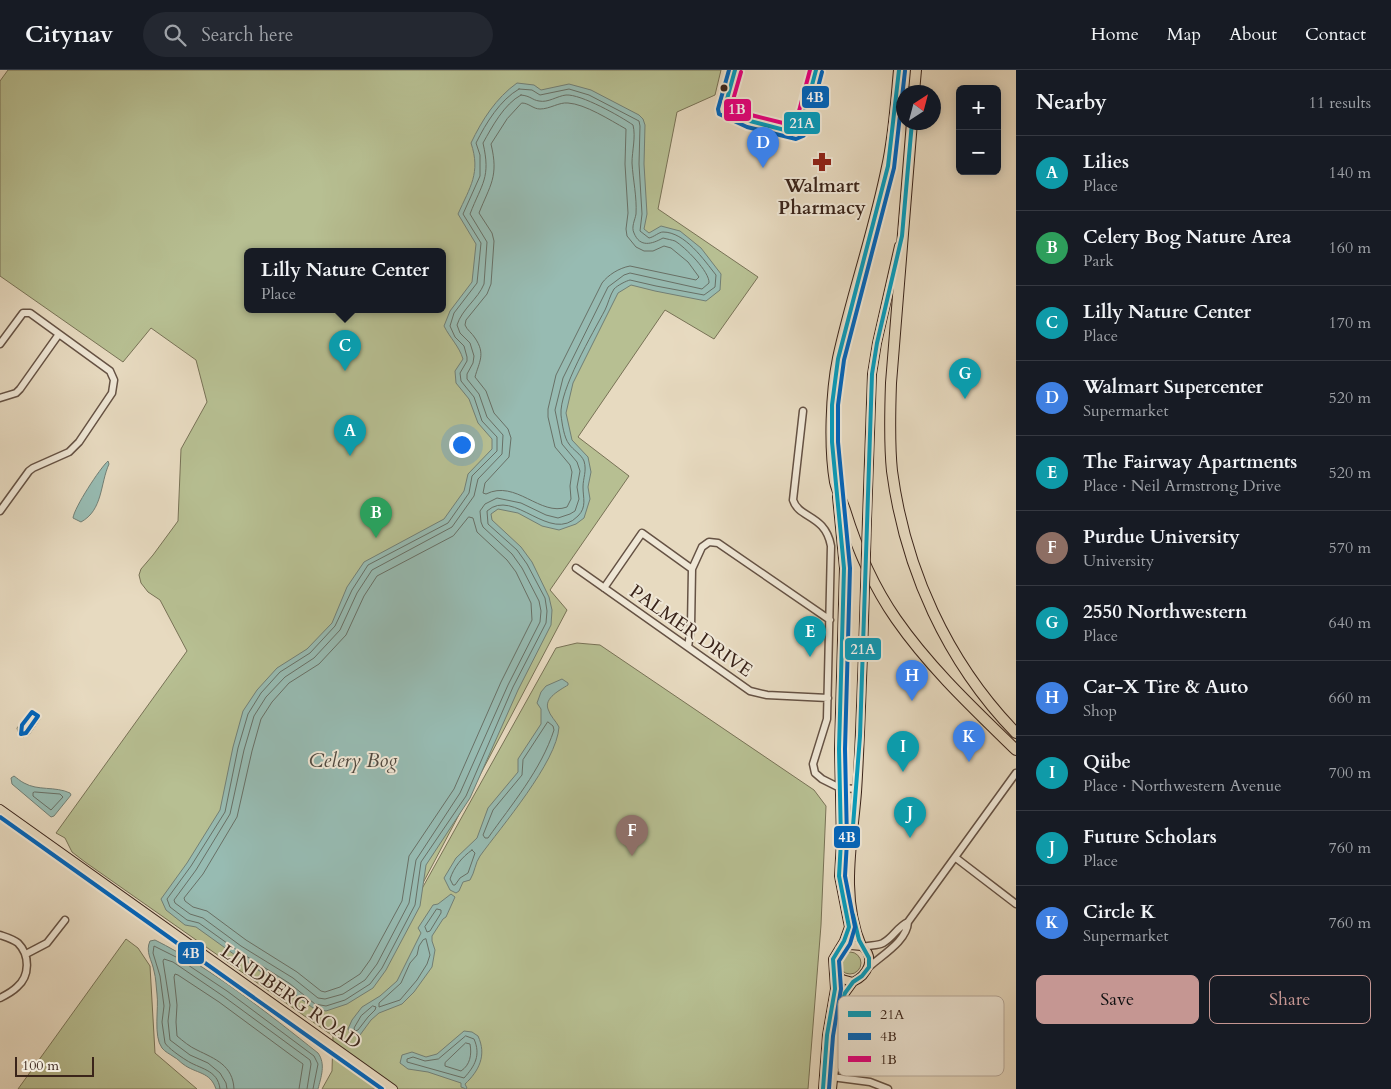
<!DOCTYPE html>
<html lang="en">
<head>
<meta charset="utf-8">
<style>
  :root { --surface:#171b24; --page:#242831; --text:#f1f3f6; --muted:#9ea1a6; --line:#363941; --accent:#c59692 }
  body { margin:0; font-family:Cardo,serif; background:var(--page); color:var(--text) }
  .controls { position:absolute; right:15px; top:15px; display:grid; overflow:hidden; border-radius:8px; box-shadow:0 2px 12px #0003 }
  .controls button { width:45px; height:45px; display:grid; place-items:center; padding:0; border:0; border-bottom:1px solid var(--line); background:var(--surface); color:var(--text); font:25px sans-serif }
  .compass { position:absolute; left:896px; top:15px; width:45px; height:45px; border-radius:50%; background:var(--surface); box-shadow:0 2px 12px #0003; rotate:36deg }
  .scale { position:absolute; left:15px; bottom:12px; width:79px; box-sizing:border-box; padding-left:5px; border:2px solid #3a241a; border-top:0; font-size:14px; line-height:18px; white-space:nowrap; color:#3a241a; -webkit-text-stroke:4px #efe7d6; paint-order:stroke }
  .you { position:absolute; left:461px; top:374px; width:18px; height:18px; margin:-12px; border:4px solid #fff; border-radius:50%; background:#1a73e8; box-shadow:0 0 0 8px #1a73e833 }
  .badge { display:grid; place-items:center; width:32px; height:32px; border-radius:50%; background:var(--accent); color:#fff; font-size:16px; font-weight:700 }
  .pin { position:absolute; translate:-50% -41px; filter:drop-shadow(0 1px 2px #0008) }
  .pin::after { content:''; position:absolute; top:26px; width:18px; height:15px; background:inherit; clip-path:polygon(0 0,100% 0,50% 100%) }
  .popup { position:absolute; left:244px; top:178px; width:202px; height:65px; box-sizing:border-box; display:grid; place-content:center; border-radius:8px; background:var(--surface); filter:drop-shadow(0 1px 4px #0005); font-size:16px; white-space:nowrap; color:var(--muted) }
  .popup b { font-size:19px; color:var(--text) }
  .popup::after { content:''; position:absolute; left:50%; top:100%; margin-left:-10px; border:10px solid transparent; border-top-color:var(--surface) }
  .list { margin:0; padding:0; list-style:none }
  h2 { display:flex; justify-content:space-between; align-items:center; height:65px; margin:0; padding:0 20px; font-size:21px }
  h2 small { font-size:16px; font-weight:400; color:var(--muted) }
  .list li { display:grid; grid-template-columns:32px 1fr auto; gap:15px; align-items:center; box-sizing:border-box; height:75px; padding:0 20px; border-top:1px solid var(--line) }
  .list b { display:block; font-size:19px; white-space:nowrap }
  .list p { margin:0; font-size:16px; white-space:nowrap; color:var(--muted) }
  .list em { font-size:16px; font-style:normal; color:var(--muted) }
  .actions { display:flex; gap:10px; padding:15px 20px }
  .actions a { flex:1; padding:11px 0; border:1px solid var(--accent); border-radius:8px; text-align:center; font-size:18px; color:var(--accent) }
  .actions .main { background:var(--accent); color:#111 }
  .icon { flex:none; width:28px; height:28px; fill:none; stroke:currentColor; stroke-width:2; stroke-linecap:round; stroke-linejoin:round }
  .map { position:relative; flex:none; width:1016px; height:1019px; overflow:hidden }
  header { display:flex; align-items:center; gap:30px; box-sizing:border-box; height:70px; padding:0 25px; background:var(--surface); border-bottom:1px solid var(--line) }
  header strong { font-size:24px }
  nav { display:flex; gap:28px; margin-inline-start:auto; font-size:18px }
  .search { width:350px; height:45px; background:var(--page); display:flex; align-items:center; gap:12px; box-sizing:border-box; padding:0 18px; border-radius:28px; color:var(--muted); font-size:19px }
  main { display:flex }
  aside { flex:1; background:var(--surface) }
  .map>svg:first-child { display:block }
</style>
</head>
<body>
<header>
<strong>Citynav</strong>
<div class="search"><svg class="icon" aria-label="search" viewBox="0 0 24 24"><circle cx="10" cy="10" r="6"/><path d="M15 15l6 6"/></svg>Search here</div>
<nav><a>Home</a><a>Map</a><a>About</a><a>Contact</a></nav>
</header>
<main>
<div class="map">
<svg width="1016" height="1019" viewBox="0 0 1016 1019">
  <rect width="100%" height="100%" fill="#e7dac0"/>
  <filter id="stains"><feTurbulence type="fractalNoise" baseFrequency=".004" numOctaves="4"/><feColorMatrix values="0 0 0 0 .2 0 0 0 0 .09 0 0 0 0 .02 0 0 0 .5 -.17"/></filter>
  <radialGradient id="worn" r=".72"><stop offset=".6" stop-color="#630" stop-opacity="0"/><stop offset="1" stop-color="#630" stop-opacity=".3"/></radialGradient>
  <!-- green -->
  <path fill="#b7bf92" stroke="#787256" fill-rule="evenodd" d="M8,0H721L715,25L677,42L658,139L758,207L714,269L665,240L578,367L629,406L550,520L567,540L385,885L556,578L577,573L600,575L814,720L826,736L821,855L808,1019H322L332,1001L333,966L85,792L72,782L65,768L56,763L187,581L160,530L148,522L141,513L139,505L141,499L153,485L178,451L181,379L207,332L196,290L151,258L123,292L0,206V11ZM248,182H442V240H248Z
    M32,639L39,643L40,649L29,665L23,667L18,662L17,658Z
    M126,869L138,878L150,896L155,983L197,1019H18Z
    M839 893a11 11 0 1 1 22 0a11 11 0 1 1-22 0Z"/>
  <!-- water -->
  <path fill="#97bbb2" stroke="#727f75" d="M517,13L534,15L541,20L569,14L591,20L639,45L643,49L645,55L644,94L647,144L644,159L649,163L661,156L680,161L701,178L721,204L720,220L706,231L655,221L631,215L618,223L573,313L566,343L572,370L588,387L591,402L588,417L590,429L584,448L576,454L559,460L542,456L518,443L498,439L491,444L492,450L521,477L532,492L549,527L552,540L551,555L518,620L470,728L426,795L420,836L386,900L373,918L347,934L326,941L313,938L286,918L235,885L196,857L185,855L166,840L161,829L187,793L220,740L233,677L243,641L257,620L277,598L307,579L332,553L347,517L364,492L444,449L464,421L468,404L492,379V369L478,353L469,329L456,313L455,301L463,289C459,276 450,268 444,256L450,241L472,212L476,174L458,144C470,117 481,103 471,73C482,50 496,28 517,13Z
    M108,391L109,394C100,414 103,440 81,452L73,448C74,438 100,398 108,391Z
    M562,609L568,613V615C560,620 544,628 548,639C550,646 556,651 559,657C557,692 501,757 480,786C475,793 475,802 470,810L463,812L459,821L456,823L450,820L444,808L456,788L477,768L488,738L518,702V689L541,654V639L537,633L541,622L546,616Z
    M14,706C17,708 20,711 24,713C38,721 55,716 70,723L71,725L54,746L51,747L12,714L11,708Z
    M451,824L455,827L446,847L443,849L432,866V871L435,880L432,897L414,922L402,934L379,943L371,950L360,965H351L348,959L352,950L362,937L380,926L397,911L421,863L418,858L433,835L438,834Z
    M155,870C211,898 269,944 318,983C326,994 321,1007 318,1019H216C210,1001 196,1004 183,994C180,992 178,989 174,987C170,984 165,982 162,978C153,966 159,938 157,924C156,916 156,908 154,901C152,890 145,882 150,871Z
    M464,961L472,962L478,966C487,985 479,1001 465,1014L467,1018L466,1019L461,1017V1013L428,1002L408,999L400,993L402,985L412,982L426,987L437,984Z"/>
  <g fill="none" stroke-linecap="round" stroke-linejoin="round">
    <!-- shore -->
    <path stroke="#687066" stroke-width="1" d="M519,19L532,20L540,25L569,19L589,25L639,51L640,56L639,94L642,144L640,161L649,168C654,167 659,162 663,162C685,162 704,190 716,205L715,217L704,225L656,216L630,210C626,211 618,215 614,219C610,225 608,234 605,240C593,263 559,320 561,345C562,353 564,368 569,374C573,380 581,384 584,391C587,401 583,408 583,417C583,428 587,437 578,446C550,475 514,417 487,441L488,454L517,480L527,494L545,528L547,541L546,553L513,617L466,726L421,792L415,835L382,898L370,914L345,930L326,936L315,934L289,913L238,881L199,853L187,850L170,837L167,829L191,796L225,742L238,678L248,644L261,623L280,602L310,583L335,556L352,520L368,495L448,453L469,423L472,406L497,381V367L482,351L474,327L461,311L460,303L467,291V287L464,276L455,267L450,256L454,243L477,213L481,173L463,144L480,106V85L476,73C486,53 500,30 519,19Z
      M521,25C531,26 532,30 539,31C548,33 557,26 566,25C581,24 620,46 633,55C636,67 632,81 632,93C633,110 637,127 636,144C635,150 631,157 634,163C640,178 652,174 663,168C667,169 672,170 675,171C685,177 710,202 709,213L702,219L630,203L624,205L608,217L563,308L555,340L562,374L577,392L580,401L577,417L579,429L575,441L570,444L558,448L546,445L521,433L497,428L485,434L480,441L481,452L483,457L512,484L522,498L539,531L541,541L540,552L508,615L460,723L416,790L409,833L377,894L365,910L343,924L325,929L318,928L293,908L241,876L203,848L190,844L175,833L174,830L196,800L230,744L244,680L254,646L266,627L285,607L314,588L340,560L357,523L372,500L452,457L474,426L478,409L502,384L503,365L487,347L479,324L467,309V304L473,293L474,286L470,273L460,263L457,255C462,239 478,229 484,214L487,172L470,144C482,113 491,108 483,73C492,57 504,34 521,25Z
      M522,33C529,33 533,39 540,39C550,39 559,32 568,33C585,34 610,50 626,59L625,94L628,143L626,159L627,166L636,177L644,181H653L664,176L671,178L688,192L699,207L696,210L630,196C619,198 608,205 602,213L556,305L548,339V347L555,377L570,395L572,402L570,416L571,429L567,437C540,447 516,409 486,424L483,423L485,413L509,387L511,368L508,359L494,343L486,321L475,307C479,292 486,284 475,268C472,263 467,260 465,255L466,250L487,224L491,214L494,171L492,163L479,143C490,115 499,107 491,74L507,49Z
      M469,447L473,448L477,462L507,490L516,502L531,533L532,550L501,612L454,719L409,786L402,831L370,890L360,904L340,917L325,922L321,921L297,902L246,870L207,841L193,837L185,831L184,828L203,804L237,747L252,681L261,649L272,632L289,613L319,594L346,565L364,526L377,506L453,466Z
      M548,652L553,656L554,660C541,700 512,734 488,768H485L483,765L493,740L522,705L523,690Z
      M35,722L60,724L63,727L51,740L33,726V723Z
      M472,780L475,783L468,803L460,808L455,815H453L450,809C454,797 462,787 472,780Z
      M437,839L441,840V843L430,861L427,862L425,857Z
      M426,869L430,885L427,894L417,910L400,930L379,937V933L401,913L410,893L417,885L419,876L423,870Z
      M373,936L376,937L375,940L368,947L358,960L355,961L354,958L361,946Z
      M466,966L474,969C481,985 475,996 464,1008L407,992V989L413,987L425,991L438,989Z
      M466,973L470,974C472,985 470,995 461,1001L445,996V993Z
      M220,1019C218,999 199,999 186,990C181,987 168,978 165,973L162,952L164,936L160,906L153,883L154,876L176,887L227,921L314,986L318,994L313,1019
      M227,1019L226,1013L220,1003L208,993L190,985L170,970L168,951L170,935L163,891L164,889L173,892L223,926L310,990L311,994L307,1019
      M234,1019C233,995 215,989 197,980C190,977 183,971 177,966L176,952L177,935L174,907L175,904L178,905L219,932L303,994L299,1019"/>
    <!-- minor casing -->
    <g stroke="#655244" stroke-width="9">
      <path id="minor" d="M0,274L23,243H30L110,301L114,310L112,323L79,372L69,382L33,398L29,401L0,441
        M0,328L16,323L20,319L59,264
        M803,341L793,430C799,449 825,444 831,476L827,649L813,694L815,703L822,709L840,718L857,719
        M576,498L750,621L767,625L828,628
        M692,499L702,477L709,472L718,473L830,550
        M604,518L642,463L692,499L691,557L688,577
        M956,788L1016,834
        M0,865C6,867 13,869 18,873C30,885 30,906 17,917C12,922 6,925 0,928
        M863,877C870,875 877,876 883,873C894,867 897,857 908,852
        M26,884L47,873L65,850
        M869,897C882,885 907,871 908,852L1016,703
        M824,1006L870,1012L888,1019"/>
    </g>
    <!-- major casing -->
    <g stroke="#3a241a" stroke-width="10">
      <path id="major" d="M867,449L872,304L877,273L899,176
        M0,739L393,1019
        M862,876C841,827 853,773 857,722C860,676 861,631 863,585
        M834,900L842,909L853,912C868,905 876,888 862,876L850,875L839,879
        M823,1019L827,965L835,919L833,889L844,871L849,857L839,806L841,771L839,679L844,498L837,427
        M832,1019L841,932L845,923L853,912"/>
    </g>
    <!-- highway casing -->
    <g stroke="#3a241a" stroke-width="12">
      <path id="highway" d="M899,0C896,32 894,66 887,97C874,162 852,224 838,288C831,322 829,377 835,412C837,421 842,431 845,440C857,479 873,516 896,549C930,598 974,639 1016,680
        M914,22L916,0
        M912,52L891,313C890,342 889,372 892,401C905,499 947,592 1016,663"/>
    </g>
    <!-- minor -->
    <use href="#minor" stroke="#efe7d6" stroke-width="6"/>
    <!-- major -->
    <use href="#major" stroke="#e7dac0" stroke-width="8"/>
    <!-- highway -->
    <use href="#highway" stroke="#e7dac0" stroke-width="10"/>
    <!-- major-bridge casing -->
    <g stroke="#3a241a" stroke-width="10" stroke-linecap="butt">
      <path id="major-bridge" d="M863,585L867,449"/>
    </g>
    <!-- major-bridge -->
    <use href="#major-bridge" stroke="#e7dac0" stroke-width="8"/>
    <!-- bus-1 casing -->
    <g stroke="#efe7d6" stroke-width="8">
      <path id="bus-1" d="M735,0L724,40L750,51L796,63L800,61L816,0
        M853,756L860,666L872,304L877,273L902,166L912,52
        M839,943L845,923L853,912L862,906L869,897V888L859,870L853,845
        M823,1019L827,965L835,919L833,889L844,871L849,857L839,806L841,771L839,679L844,498L832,372V335L838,289L888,96L899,0"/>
    </g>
    <!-- bus-2 casing -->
    <g stroke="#efe7d6" stroke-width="8">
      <path id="bus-2" d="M729,0L718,39L719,44L747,57L796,69L803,66L806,63L822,2
        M32,642L38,646L26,663L21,664L22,655Z
        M0,747L382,1019
        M829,1019L833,966L841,919L839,891L850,874L855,857L845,806L847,771L845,679L850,498L838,372V335L844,290L894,98L905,1"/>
    </g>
    <!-- bus-3 casing -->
    <g stroke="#efe7d6" stroke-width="8">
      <path id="bus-3" d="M741,2L731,37L751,45L795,56L810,0"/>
    </g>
    <!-- bus-1 -->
    <use href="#bus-1" stroke="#069cbc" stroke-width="4"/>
    <!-- bus-2 -->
    <use href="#bus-2" stroke="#0065bd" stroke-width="4"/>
    <!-- bus-3 -->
    <use href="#bus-3" stroke="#e5007d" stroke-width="4"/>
  </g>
  <!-- icons -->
  <defs>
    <g id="pharmacy-bare" transform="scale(1.5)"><path d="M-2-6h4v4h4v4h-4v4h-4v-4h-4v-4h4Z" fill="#8f2418" stroke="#efe7d6" stroke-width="2.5" paint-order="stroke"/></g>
  </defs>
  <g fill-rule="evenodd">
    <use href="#pharmacy-bare" x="822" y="92"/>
  </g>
  <!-- markers -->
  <circle fill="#3a241a" stroke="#efe7d6" stroke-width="2" cx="724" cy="18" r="4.5"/>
  <g text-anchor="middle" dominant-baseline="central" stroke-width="4" stroke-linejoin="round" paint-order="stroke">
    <!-- poi labels -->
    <g font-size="19" font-weight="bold" fill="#3a241a" stroke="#efe7d6">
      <text x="822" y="116">Walmart<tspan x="822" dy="22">Pharmacy</tspan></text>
    </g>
    <!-- street labels -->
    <g font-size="19" fill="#3a241a" stroke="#efe7d6">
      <text transform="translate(691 561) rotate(35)">PALMER DRIVE</text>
      <text transform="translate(291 927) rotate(35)">LINDBERG ROAD</text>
    </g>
    <!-- water labels -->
    <g font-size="20" font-style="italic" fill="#514a40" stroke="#efe7d6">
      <text x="353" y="690">Celery Bog</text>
    </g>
  </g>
  <!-- legend -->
  <rect x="838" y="926" width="166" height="80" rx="8" fill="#efe7d6" stroke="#b9ac9e" stroke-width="1"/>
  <rect x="848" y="941" width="23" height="6" fill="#069cbc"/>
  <rect x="848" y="963" width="23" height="7" fill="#0065bd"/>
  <rect x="848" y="986" width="23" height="6" fill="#e5007d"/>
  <g font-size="14" fill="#3a241a">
    <text x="880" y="949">21A</text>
    <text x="880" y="971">4B</text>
    <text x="880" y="994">1B</text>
  </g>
  <g stroke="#efe7d6" stroke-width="2">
    <rect x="801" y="15" width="29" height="24" rx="5" fill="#0065bd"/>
    <rect x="723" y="28" width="29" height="24" rx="5" fill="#e5007d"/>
    <rect x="783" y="41" width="38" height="24" rx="5" fill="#069cbc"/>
    <rect x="844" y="567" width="38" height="24" rx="5" fill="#069cbc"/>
    <rect x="833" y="755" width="28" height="24" rx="5" fill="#0065bd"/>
    <rect x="177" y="871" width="28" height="24" rx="5" fill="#0065bd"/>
  </g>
  <g font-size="14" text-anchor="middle" font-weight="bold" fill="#fff">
    <text x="815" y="32">4B</text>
    <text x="737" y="44">1B</text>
    <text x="802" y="58">21A</text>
    <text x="863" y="584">21A</text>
    <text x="847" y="772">4B</text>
    <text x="191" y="888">4B</text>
  </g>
  <rect width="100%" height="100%" filter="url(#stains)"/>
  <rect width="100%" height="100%" fill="url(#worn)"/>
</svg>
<div class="controls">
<button>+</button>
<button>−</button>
</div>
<svg class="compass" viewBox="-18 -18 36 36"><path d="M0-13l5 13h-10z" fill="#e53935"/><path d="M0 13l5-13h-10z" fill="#9ea1a6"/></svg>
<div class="scale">100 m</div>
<div class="you"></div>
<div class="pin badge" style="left:350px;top:386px;background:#0f9aa8">A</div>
<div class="pin badge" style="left:376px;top:468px;background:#2e9e5b">B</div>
<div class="pin badge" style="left:345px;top:301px;background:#0f9aa8">C</div>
<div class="popup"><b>Lilly Nature Center</b>Place</div>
<div class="pin badge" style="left:763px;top:98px;background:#3f7fe0">D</div>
<div class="pin badge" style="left:810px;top:587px;background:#0f9aa8">E</div>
<div class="pin badge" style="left:632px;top:786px;background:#8d6e63">F</div>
<div class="pin badge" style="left:965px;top:329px;background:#0f9aa8">G</div>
<div class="pin badge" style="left:912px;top:631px;background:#3f7fe0">H</div>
<div class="pin badge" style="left:903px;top:702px;background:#0f9aa8">I</div>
<div class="pin badge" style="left:910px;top:768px;background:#0f9aa8">J</div>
<div class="pin badge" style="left:969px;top:692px;background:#3f7fe0">K</div>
</div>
<aside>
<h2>Nearby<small>11 results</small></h2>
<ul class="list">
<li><span class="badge" style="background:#0f9aa8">A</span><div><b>Lilies</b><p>Place</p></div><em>140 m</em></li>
<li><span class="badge" style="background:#2e9e5b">B</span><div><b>Celery Bog Nature Area</b><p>Park</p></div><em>160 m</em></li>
<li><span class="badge" style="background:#0f9aa8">C</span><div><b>Lilly Nature Center</b><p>Place</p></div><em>170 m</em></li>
<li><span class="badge" style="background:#3f7fe0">D</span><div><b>Walmart Supercenter</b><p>Supermarket</p></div><em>520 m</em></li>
<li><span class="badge" style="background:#0f9aa8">E</span><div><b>The Fairway Apartments</b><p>Place · Neil Armstrong Drive</p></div><em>520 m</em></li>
<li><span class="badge" style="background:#8d6e63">F</span><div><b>Purdue University</b><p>University</p></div><em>570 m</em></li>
<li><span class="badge" style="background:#0f9aa8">G</span><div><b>2550 Northwestern</b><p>Place</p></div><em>640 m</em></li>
<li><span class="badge" style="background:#3f7fe0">H</span><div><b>Car-X Tire &amp; Auto</b><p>Shop</p></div><em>660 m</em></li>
<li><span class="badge" style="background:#0f9aa8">I</span><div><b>Qübe</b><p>Place · Northwestern Avenue</p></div><em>700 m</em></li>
<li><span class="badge" style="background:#0f9aa8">J</span><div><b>Future Scholars</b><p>Place</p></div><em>760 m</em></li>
<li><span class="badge" style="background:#3f7fe0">K</span><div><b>Circle K</b><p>Supermarket</p></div><em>760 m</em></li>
</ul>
<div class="actions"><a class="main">Save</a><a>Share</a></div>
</aside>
</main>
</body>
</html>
